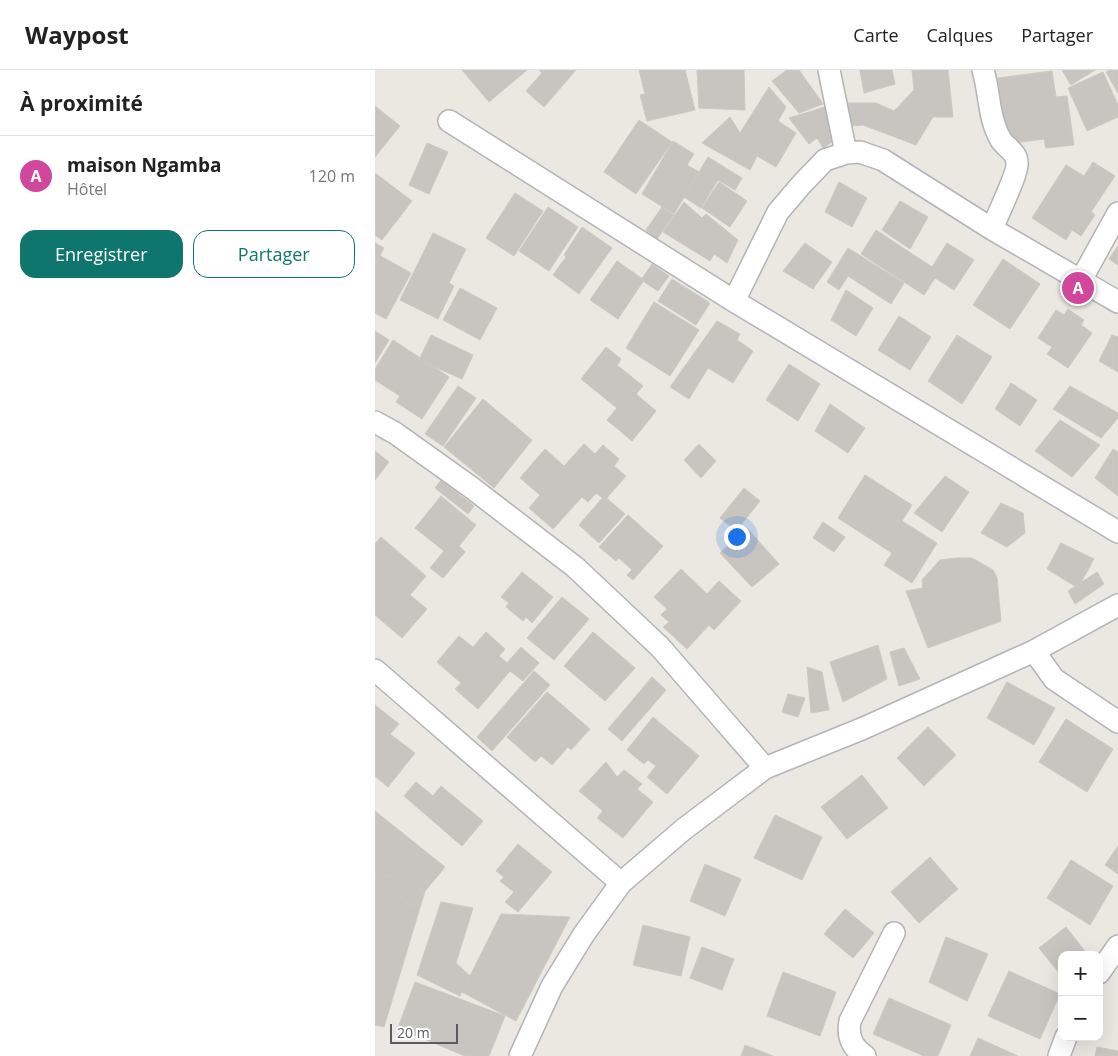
<!DOCTYPE html>
<html lang="fr">
<head>
<meta charset="utf-8">
<style>
  :root { --surface:#fff; --page:#f6f6f6; --text:#222; --muted:#767676; --line:#e0e0e0; --accent:#0f766e }
  body { margin:0; font-family:"Open Sans",sans-serif; background:var(--page); color:var(--text) }
  .controls { position:absolute; right:15px; bottom:15px; display:grid; overflow:hidden; border-radius:10px; box-shadow:0 5px 20px #0002 }
  .controls button { width:45px; height:45px; display:grid; place-items:center; padding:0; border:0; border-bottom:1px solid var(--line); background:var(--surface); color:var(--text); font:25px sans-serif }
  .scale { position:absolute; left:15px; bottom:12px; width:68px; box-sizing:border-box; padding-left:5px; border:2px solid #5a5d60; border-top:0; font-size:14px; line-height:18px; white-space:nowrap; color:#5a5d60; -webkit-text-stroke:4px #fff; paint-order:stroke }
  .you { position:absolute; left:361px; top:466px; width:18px; height:18px; margin:-12px; border:4px solid #fff; border-radius:50%; background:#1a73e8; box-shadow:0 0 0 8px #1a73e833 }
  .badge { display:grid; place-items:center; width:32px; height:32px; border-radius:50%; background:var(--accent); color:#fff; font-size:16px; font-weight:700 }
  .pin { position:absolute; translate:-50% -50%; border:2px solid #fff; box-shadow:0 1px 5px #0006 }
  .list { margin:0; padding:0; list-style:none }
  h2 { display:flex; justify-content:space-between; align-items:center; height:65px; margin:0; padding:0 20px; font-size:21px }
  h2 small { font-size:16px; font-weight:400; color:var(--muted) }
  .list li { display:grid; grid-template-columns:32px 1fr auto; gap:15px; align-items:center; box-sizing:border-box; height:80px; padding:0 20px; border-top:1px solid var(--line) }
  .list b { display:block; font-size:19px; white-space:nowrap }
  .list p { margin:0; font-size:16px; white-space:nowrap; color:var(--muted) }
  .list em { font-size:16px; font-style:normal; color:var(--muted) }
  .actions { display:flex; gap:10px; padding:15px 20px }
  .actions a { flex:1; padding:11px 0; border:1px solid var(--accent); border-radius:15px; text-align:center; font-size:18px; color:var(--accent) }
  .actions .main { background:var(--accent); color:#fff }
  .map { position:relative; flex:none; width:743px; height:986px; overflow:hidden }
  header { display:flex; align-items:center; gap:30px; box-sizing:border-box; height:70px; padding:0 25px; background:var(--surface); border-bottom:1px solid var(--line) }
  header strong { font-size:24px }
  nav { display:flex; gap:28px; margin-inline-start:auto; font-size:18px }
  main { display:flex }
  aside { flex:1; background:var(--surface) }
  .map>svg:first-child { display:block }
</style>
</head>
<body>
<header>
<strong>Waypost</strong>
<nav><a>Carte</a><a>Calques</a><a>Partager</a></nav>
</header>
<main>
<aside>
<h2>À proximité<small></small></h2>
<ul class="list">
<li><span class="badge" style="background:#d1479c">A</span><div><b>maison Ngamba</b><p>Hôtel</p></div><em>120 m</em></li>
</ul>
<div class="actions"><a class="main">Enregistrer</a><a>Partager</a></div>
</aside>
<div class="map">
<svg width="743" height="986" viewBox="0 0 743 986">
  <rect width="100%" height="100%" fill="#ebe7e1"/>
  <!-- building -->
  <path fill="#c8c4c0" stroke="#cec8c0" d="M87,0H152L114,32Z
    M164,0H201L169,37L151,21L167,3Z
    M264,0H310L320,40L272,51L265,25L270,24Z
    M322,0H369L370,40L324,38Z
    M412,0H424L448,34L424,43L397,11Z
    M485,0H517L520,14L489,23Z
    M537,0H573L578,47H558L541,75L488,55L474,56L468,33H501L519,41L539,20Z
    M687,0H720L696,15Z
    M735,0H743V23L731,2Z
    M677,1L681,27L692,26L699,75L671,78L669,69L632,74L623,8Z
    M728,2L743,35V47L712,61L693,18Z
    M394,17L411,37L403,51L421,63L401,97L382,86L375,100L327,73L355,47L365,63Z
    M0,36L25,56L0,87Z
    M453,36L464,67L448,78L442,68L434,74L414,48Z
    M264,50L297,72L261,124L229,102Z
    M298,71L319,84L312,95L324,102L299,144L267,124Z
    M52,73L73,82L54,124L34,115Z
    M333,87L367,108L360,120L343,110L326,138L309,127Z
    M718,92L740,106L716,142L720,145L706,166L697,160L691,170L657,148L691,95L709,106Z
    M0,103L37,131L7,170L0,165Z
    M344,112L372,131L355,157L327,138Z
    M464,112L492,128L477,157L450,142Z
    M140,123L168,141L139,186L111,168Z
    M525,131L553,147L535,179L507,160Z
    M309,132L327,148L331,144L363,170L352,193L339,184L335,191L288,162Z
    M173,137L203,157L174,201L144,181Z
    M287,137L299,145L282,169L271,160Z
    M207,157L237,178L204,224L178,205L191,187L189,185Z
    M501,160L557,197L572,173L599,190L579,220L560,208L549,225L486,184Z
    M58,163L91,179L74,213L79,216L63,249L25,230Z
    M0,173L9,178L0,195Z
    M430,173L457,192L438,219L408,201Z
    M743,176V195L734,189Z
    M473,178L529,213L516,234L473,206L464,220L452,212Z
    M0,183L36,203L11,249L0,243Z
    M628,189L665,214L635,259L598,235Z
    M242,191L269,210L243,249L215,230Z
    M277,194L294,206L283,221L266,210Z
    M297,209L335,233L321,255L283,231Z
    M85,218L122,238L105,270L68,250Z
    M471,220L498,238L481,266L456,250Z
    M279,232L324,260L295,306L251,278Z
    M693,239L709,250L706,255L717,263L693,298L672,284L677,277L663,268L681,240L689,245Z
    M524,246L556,267L535,300L503,280Z
    M342,251L365,264L362,270L378,281L358,313L333,298L314,329L295,317Z
    M0,261L14,270L0,293Z
    M56,265L98,285L87,309L44,290Z
    M582,265L617,287L587,334L553,311Z
    M737,265L743,267V302L724,291Z
    M18,270L74,307L47,349L21,332L25,326L0,310V299Z
    M231,277L246,289L242,295L268,316L261,324L281,341L257,371L232,350L242,338L206,309Z
    M414,294L445,314L423,351L391,330Z
    M636,313L662,330L645,356L620,339Z
    M83,316L101,328L68,376L50,364Z
    M695,316L743,343V348L726,368L678,339Z
    M108,329L157,370L119,418L69,377Z
    M455,334L490,358L473,383L440,361Z
    M685,350L725,375L697,407L660,381Z
    M209,374L220,384L228,375L244,389L239,396L251,406L230,430L221,423L213,432L207,427L178,459L154,438L165,425L145,408L170,379L189,396Z
    M324,374L341,391L326,408L309,390Z
    M738,379L743,382V426L720,408Z
    M0,381L14,392L0,410Z
    M490,405L537,435L527,451L562,473L537,513L509,495L517,483L463,448Z
    M570,406L594,422L567,462L539,443Z
    M66,410L99,436L93,444L60,418Z
    M369,418L385,431L361,461L345,448Z
    M66,426L101,455L84,476L90,482L68,508L55,498L69,481L40,458Z
    M229,426L250,444L224,473L204,455Z
    M626,433L648,443L650,463L632,477L606,463Z
    M253,445L288,476L258,510L252,505L257,500L244,488L241,491L224,477Z
    M448,452L470,467L459,482L438,468Z
    M372,458L404,494L377,517L345,483Z
    M6,467L51,506L35,525L52,539L27,568L0,545V474Z
    M686,473L719,489L703,518L672,499Z
    M582,488H597L618,500L622,508L626,551L553,578L531,521L548,518L547,510L565,490Z
    M306,499L332,524L344,511L366,531L339,560L334,555L312,579L288,557L294,552L286,545L292,539L279,527Z
    M147,502L178,527L157,553L151,547L148,551L131,537L134,533L126,527Z
    M722,502L729,514L700,534L693,521Z
    M187,527L214,549L179,590L152,568Z
    M111,562L130,579L124,586L132,593L146,577L164,593L148,611L135,601L103,639L80,619L86,613L62,592L84,566L98,577Z
    M218,562L260,598L230,631L189,596Z
    M503,575L512,609L468,632L455,592Z
    M529,578L545,609L524,616L515,582Z
    M432,597L447,602L454,640L436,643Z
    M159,601L175,615L117,681L102,667Z
    M277,607L291,620L247,671L233,659Z
    M632,612L680,638L659,675L612,648Z
    M172,622L215,659L196,680L193,677L177,695L166,686L160,692L132,667Z
    M413,624L430,628L423,647L407,642Z
    M0,635L24,654L15,664L40,683L13,717L0,706Z
    M278,647L324,686L292,724L272,707L281,696L273,690L269,694L252,680Z
    M691,649L738,679L712,722L664,692Z
    M553,657L581,685L549,716L522,688Z
    M231,692L242,707L249,700L267,714L262,719L278,732L248,768L222,748L228,741L204,721Z
    M487,705L513,738L472,769L446,737Z
    M41,712L58,726L66,716L108,751L87,776L29,726Z
    M0,741L70,797L37,837L0,808Z
    M400,745L447,767L427,810L379,788Z
    M143,774L177,802L143,842L130,832L139,822L125,811L129,807L121,801Z
    M743,776V804L730,795Z
    M555,787L583,819L544,853L516,822Z
    M696,790L738,816L715,855L672,828Z
    M330,794L366,809L350,846L315,831Z
    M0,801L50,821L9,957L0,955Z
    M66,832L98,838L81,893L95,906L85,926L42,905Z
    M470,839L499,863L478,888L449,864Z
    M126,844L195,847L141,951L87,922Z
    M268,855L315,867L306,906L258,895Z
    M691,857L712,884L687,885V903L685,904L664,878Z
    M571,867L613,884L592,931L554,912Z
    M327,877L359,889L347,920L315,908Z
    M634,901L685,924L665,969L613,946Z
    M408,902L461,922L445,966L392,946Z
    M40,912L130,946L114,986H90L23,958Z
    M514,928L576,955L563,986H549L498,964Z
    M603,968L643,986H595Z
    M370,975L398,986H366Z
    M722,977L743,981V986H720Z"/>
  <g fill="none" stroke-linecap="round" stroke-linejoin="round">
    <!-- minor casing -->
    <g stroke="#b2b4b7" stroke-width="24">
      <path id="minor" d="M454,0L471,83
        M608,0C615,23 613,48 626,70C632,79 643,82 642,95C642,105 622,146 617,159
        M74,51L359,231L743,462
        M706,210L743,143
        M359,231L403,142L426,115L450,90L471,83L485,82L508,90L617,159L743,232
        M0,352L20,363L97,418L200,497L285,577L390,698
        M659,581L679,609L743,652
        M0,600L246,813
        M724,903L743,876
        M145,986L177,916L209,864L246,813L309,759L390,698L489,658L659,581L743,535
        M490,986C477,978 472,966 475,951L519,863
        M684,986L691,967"/>
    </g>
    <!-- minor -->
    <use href="#minor" stroke="#fff" stroke-width="21"/>
  </g>
</svg>
<div class="controls">
<button>+</button>
<button>−</button>
</div>
<div class="scale">20 m</div>
<div class="you"></div>
<div class="pin badge" style="left:703px;top:218px;background:#d1479c">A</div>
</div>
</main>
</body>
</html>
